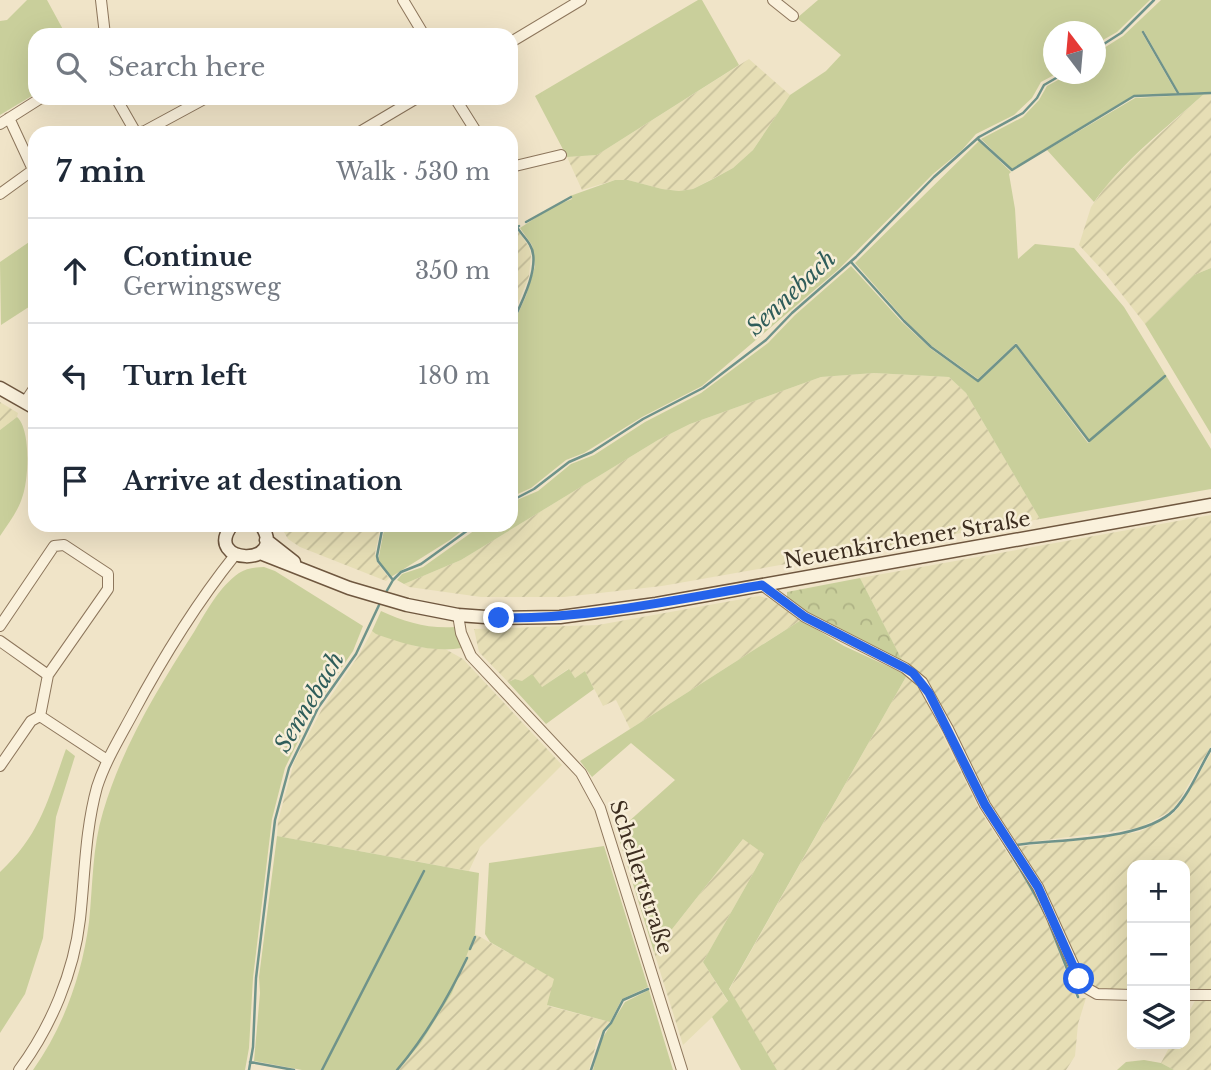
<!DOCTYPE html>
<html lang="en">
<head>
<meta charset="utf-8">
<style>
  :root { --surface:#fff; --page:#f2f2f3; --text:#1f2937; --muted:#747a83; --line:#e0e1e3 }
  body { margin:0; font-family:"Libre Baskerville",serif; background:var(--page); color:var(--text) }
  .controls { position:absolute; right:21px; bottom:21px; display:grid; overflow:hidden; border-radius:14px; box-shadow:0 7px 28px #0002 }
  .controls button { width:63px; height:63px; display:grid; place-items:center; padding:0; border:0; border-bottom:2px solid var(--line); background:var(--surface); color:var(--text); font:35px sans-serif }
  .compass { position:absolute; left:1043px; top:21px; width:63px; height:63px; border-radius:50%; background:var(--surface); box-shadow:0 7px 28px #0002; rotate:344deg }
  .stop { position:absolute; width:21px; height:21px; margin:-16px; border:5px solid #2563eb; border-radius:50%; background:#fff }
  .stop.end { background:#2563eb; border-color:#fff; box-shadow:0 2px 7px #0008 }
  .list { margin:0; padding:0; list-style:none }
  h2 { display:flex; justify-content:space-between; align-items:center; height:91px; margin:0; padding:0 28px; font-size:30px }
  h2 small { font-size:23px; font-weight:400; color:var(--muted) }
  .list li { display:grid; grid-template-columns:46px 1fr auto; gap:21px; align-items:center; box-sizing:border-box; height:105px; padding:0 28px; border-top:2px solid var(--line) }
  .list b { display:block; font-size:26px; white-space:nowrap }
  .list p { margin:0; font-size:23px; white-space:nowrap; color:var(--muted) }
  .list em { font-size:23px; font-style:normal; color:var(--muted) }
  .icon { flex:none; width:38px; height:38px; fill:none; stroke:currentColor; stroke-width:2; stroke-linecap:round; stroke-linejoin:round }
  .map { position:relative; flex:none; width:1211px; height:1070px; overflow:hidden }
  .search { position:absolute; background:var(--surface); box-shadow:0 7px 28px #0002; left:28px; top:28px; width:490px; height:77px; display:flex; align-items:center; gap:18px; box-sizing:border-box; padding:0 24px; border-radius:21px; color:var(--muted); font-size:26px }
  .panel { position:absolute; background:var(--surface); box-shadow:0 7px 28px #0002; left:28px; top:126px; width:490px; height:406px; border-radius:21px }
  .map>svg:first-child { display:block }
</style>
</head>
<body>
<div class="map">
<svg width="1211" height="1070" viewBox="0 0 1211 1070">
  <defs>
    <pattern id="farmland-furrows" width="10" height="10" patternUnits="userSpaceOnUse" patternTransform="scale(1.75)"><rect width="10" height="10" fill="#e6deb5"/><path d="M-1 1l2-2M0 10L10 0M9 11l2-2" fill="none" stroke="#c6bf9b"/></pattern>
    <pattern id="forest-crowns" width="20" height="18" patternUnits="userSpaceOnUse" patternTransform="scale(1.75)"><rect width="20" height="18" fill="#c9cf9b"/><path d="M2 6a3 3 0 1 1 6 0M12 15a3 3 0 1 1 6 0" fill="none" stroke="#aeb285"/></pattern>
  </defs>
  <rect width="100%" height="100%" fill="#f0e4c8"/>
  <!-- farmland -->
  <path fill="url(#farmland-furrows)" d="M749,59L790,95L753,150L733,168L693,189L679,191L662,189L628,180H615L582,190L567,157L597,155Z
    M1211,93V268L1194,275L1145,324L1105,273L1079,245L1091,207L1106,186L1134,157L1204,94Z
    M515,226L529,247L531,255L529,276L511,321V229Z
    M874,373L949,377L966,393L1040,519L662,586L564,597H481L409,587L404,584L461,560L658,440L690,424L821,377Z
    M0,402L18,413L17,417L0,430Z
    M1211,515V746L1179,801L1171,811L1139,828L1015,844L990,803L953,728L925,680L903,662L860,578Z
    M280,525H381L375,553L377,562L389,578L386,581L300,547L288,539Z
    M759,596L770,599L801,620L630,729L616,700L603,706L585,671L575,678L568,669L542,687L515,679L508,682L479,652L474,629L598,625Z
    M372,631L418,647L447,650L463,659L562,765L480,847L469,871L277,836L278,821L294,762L322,709L359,655Z
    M907,675L919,684L933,707L931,711L979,809L1032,891L1046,919L1076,998H1086L1078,1024L1075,1056L1066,1070H777L729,990Z
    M1211,753V992H1185V865H1132V992L1098,991L1086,983L1083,976L1056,914L1017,847L1139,832L1173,814L1182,803Z
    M744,838L764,854L703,962L728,1002L683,1045L654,952Z
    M475,934L555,979L548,1006L610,1022L597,1041L589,1070H398L421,1043L452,993Z
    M1196,999H1211V1070H1174L1161,1063L1171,1044H1185V1019Z"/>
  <!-- grass -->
  <path fill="#c9cf9b" d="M27,0H47L66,35H35V94L0,115V21L7,20Z
    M698,0H702L739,65L597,155L567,157L535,96Z
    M818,0H1150L1117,32L1096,44V32H1054V74H1056L1041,82L1032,98L1014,115L976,134L962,150L933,174L839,269L702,386L642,417L584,453L566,460L531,488L511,497V329L526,296L535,266L532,245L520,228L552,207L572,199L570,196L615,180H628L662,189L679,191L693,189L711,180L733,168L753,150L790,95L826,71L841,55L797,18Z
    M1161,0H1211V92L1179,93L1144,31L1142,33L1177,94L1134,95L1012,169L981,139L1023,117L1039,100L1047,86L1069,74H1096V53L1123,36Z
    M1204,94C1166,128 1124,160 1094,202L1047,150L1135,98Z
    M979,141L1011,172L1009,174L1015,209L1018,259L1035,244L1074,248L1124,307L1211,449V489L1040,519L966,393L949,377L874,373L821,377L690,424L658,440L461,560L404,584L397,580L402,574L423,567L482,525H511V505L517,500L538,491L571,464L594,455L645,422L701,393L768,343L795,315L851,266L902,322L931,349L978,382L1016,347L1088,443L1090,442L1016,343L978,379L932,346L905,320L855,263Z
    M35,238V303L1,325L0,262Z
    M1211,268V434L1145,324L1194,275Z
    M17,417C31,429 29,480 22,498C18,511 8,524 0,536V430Z
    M385,525H469L450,540L391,577L378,561Z
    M264,567L275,571L363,626L353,651L315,707L285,768L272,819L253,978L249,1048L245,1070H33C64,1026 82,975 89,922C93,885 92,848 103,812C122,747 158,688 194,632C206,612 219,587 239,573C246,568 256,567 264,567Z
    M381,611C405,622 428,629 455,627L462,648C433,653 404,644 376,634L372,631Z
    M801,620L844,646L907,675L729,989L777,1070H741L712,1017L728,1001L703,962L764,854L743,839L654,952L617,832L675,780L631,743L592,777L580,761Z
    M569,669L575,678L585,671L594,689L546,724L508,682L515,679L522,681L532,674L542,687Z
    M66,749L75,756L56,817L43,938L25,994L0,1033V872C41,834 48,799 66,749Z
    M277,836L479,873L475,934L452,993L421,1043L398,1070H302L254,1061L260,993L259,977Z
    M604,846L648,987L622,999L610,1022L547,1005L554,979L490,942L485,934L489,863Z
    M649,990L673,1070H593L600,1042L625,1002Z
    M1144,1060L1161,1063L1174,1070H1117L1126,1062Z"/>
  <!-- forest -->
  <path fill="url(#forest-crowns)" d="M860,578L903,662L805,612L787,597V592Z"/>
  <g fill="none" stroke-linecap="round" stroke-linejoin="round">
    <!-- stream -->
    <path stroke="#6f938a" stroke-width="2.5" d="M1143,32L1178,93
      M1096,49L1121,33L1154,0
      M978,139L1012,170L1134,96L1211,93
      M526,222L571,197
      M851,262L904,321L931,347L978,381L1016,345L1089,441L1165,376
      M511,325C520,306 542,265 530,245C527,239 521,234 517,227L519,226
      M511,501L534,489L569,462L592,452L643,419L703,388L766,340L792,313L856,257L934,177L979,137L1023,113L1037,98L1044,85L1063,74
      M383,525L377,556L378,561L393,580
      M385,594L393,580L401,572L421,564L475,525
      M963,771C987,821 1021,865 1045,914
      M1016,845C1059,839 1143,841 1174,810C1190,793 1199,769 1211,749
      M1049,923L1078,997
      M470,949L475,937
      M250,1062L294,1070
      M249,1070L253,1047L256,978L275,820L289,768L318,708L356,654L380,603
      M322,1070L424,871
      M397,1070C426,1036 448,998 467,958
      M591,1070L604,1031L611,1023L623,1000L648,989"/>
    <!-- street casing -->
    <g stroke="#8d765c" stroke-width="12">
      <path id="street" d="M101,0L105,35
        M403,0L424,35
        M773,0L793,16
        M511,42L581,0
        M116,98L136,133
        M455,98L477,133
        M9,118L35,174
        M0,124L41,98
        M137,133L145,131L206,98
        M358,133L417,98
        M511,167L561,155
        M0,194L33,170
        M25,402L35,387
        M762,585L805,617L905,668L922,682L948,729L985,805L1038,887L1083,986L1097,994L1132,995
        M458,615L461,633L471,656L581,773L600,808L682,1070
        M0,626L54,546L64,545L108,574V589L48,675L40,716
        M0,641L48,675
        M40,716L107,760
        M0,766L31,721L40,716
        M1185,995H1211
        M19,1070C51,1027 74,972 80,919C85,874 85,831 97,787C105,762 119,739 132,715C162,659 195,605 235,555"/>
    </g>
    <!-- secondary casing -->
    <g stroke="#6f573f" stroke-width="15">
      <path id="secondary" d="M0,388L35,408
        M232,525C201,565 290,568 261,525
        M266,540L294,562
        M260,553L349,588L407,605L458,615L499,618L560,617L656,604L1211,505"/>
    </g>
    <!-- street -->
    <use href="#street" stroke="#faf1dc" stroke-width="10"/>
    <!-- secondary -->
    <use href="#secondary" stroke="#faf1dc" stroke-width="12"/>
  </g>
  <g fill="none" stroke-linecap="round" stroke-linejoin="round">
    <!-- route -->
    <path stroke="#2563eb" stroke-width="9" d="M499,618C588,619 674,600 762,585L805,617L905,668L913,673L929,693L985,805L1038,887L1079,979"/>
  </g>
  <g text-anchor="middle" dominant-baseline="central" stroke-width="5" stroke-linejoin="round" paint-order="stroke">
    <!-- street labels -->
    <g font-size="21" fill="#3d2e20" stroke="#f7eed8">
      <text transform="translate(907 540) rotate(-10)">Neuenkirchener Straße</text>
      <text transform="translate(641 877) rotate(72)">Schellertstraße</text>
    </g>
    <!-- water labels -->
    <g font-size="23" font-style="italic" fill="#2f5d5a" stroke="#f7eed8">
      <text transform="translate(791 293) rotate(-43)">Sennebach</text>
      <text transform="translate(309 702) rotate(-59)">Sennebach</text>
    </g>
  </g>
</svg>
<div class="controls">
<button>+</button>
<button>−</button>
<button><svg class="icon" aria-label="layers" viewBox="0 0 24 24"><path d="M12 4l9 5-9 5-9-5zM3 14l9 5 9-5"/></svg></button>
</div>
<svg class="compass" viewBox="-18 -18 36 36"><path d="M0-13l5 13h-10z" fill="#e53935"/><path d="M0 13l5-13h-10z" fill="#747a83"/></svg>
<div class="stop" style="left:1079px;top:979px"></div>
<div class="stop end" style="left:499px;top:618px"></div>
<div class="search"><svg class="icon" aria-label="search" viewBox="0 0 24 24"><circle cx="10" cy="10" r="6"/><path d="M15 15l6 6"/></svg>Search here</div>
<section class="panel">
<h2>7 min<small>Walk · 530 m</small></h2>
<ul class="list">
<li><svg class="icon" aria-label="ahead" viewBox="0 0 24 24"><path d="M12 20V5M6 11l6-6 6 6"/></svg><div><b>Continue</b><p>Gerwingsweg</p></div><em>350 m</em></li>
<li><svg class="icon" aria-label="left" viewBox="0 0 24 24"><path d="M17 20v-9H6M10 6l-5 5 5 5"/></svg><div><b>Turn left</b></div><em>180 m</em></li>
<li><svg class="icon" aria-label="arrive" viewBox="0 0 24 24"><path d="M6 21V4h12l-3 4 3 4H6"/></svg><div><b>Arrive at destination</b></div></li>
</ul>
</section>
</div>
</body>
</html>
